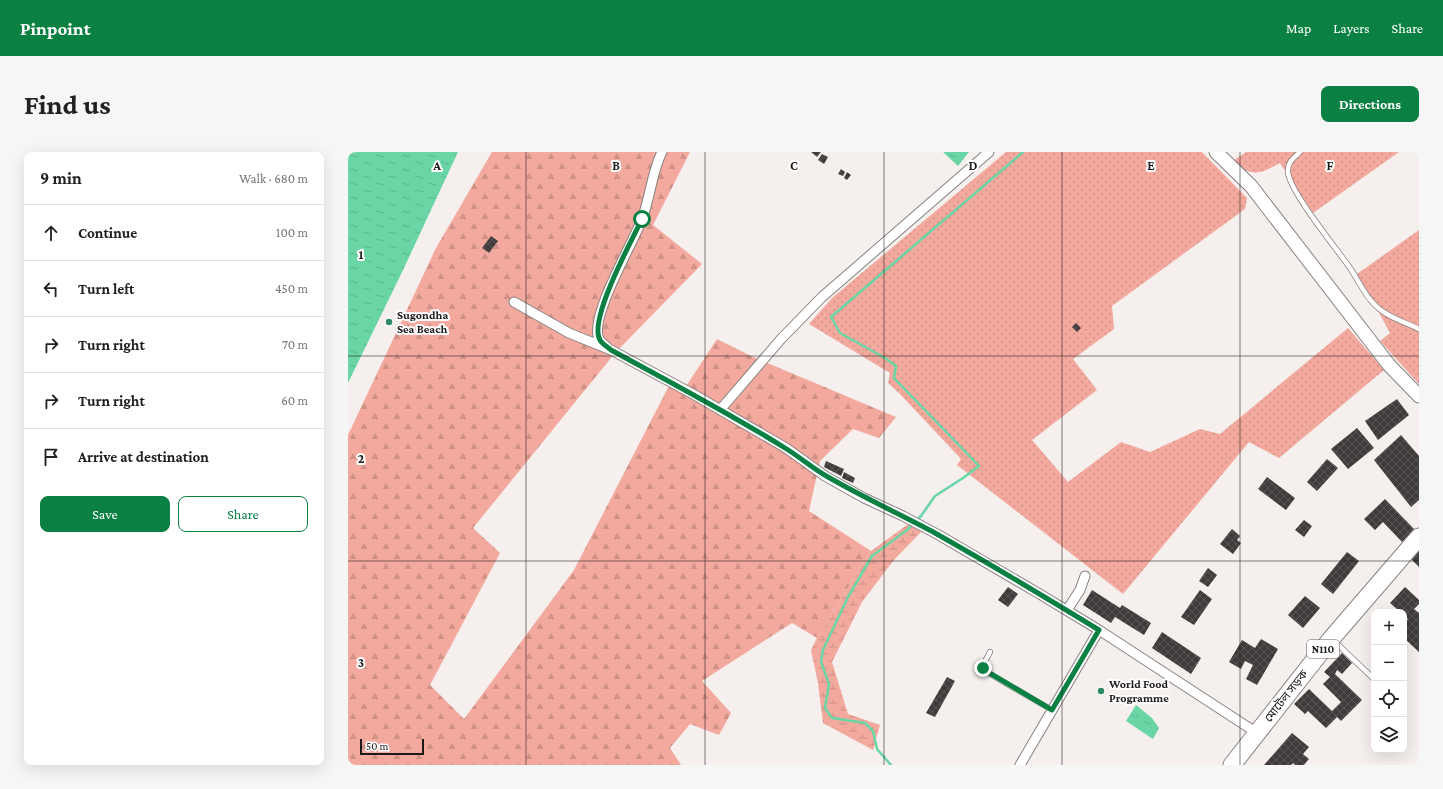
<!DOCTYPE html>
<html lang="en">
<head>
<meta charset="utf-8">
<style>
  :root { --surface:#fff; --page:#f6f6f6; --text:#202124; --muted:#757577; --line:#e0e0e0; --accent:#0b8043 }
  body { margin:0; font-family:"Crimson Pro","Noto Sans Bengali",serif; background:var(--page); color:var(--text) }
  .controls { position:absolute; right:12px; bottom:12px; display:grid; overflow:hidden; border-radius:8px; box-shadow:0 4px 16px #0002 }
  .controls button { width:36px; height:36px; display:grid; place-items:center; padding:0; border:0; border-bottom:1px solid var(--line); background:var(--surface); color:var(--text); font:20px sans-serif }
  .scale { position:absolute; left:12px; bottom:10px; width:64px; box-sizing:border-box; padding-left:4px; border:2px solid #1c1a1a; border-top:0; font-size:11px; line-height:14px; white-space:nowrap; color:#1c1a1a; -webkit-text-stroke:3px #fffdfd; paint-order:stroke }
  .stop { position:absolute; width:12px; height:12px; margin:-9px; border:3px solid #0b8043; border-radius:50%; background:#fff }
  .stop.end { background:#0b8043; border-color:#fff; box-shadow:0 1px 4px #0008 }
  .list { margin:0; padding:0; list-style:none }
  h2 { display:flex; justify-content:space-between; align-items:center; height:52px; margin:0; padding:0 16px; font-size:17px }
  h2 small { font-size:13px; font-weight:400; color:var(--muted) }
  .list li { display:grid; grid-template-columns:26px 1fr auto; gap:12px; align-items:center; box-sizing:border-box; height:56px; padding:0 16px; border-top:1px solid var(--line) }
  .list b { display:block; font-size:15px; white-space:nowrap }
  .list em { font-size:13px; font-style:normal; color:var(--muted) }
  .actions { display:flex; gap:8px; padding:12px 16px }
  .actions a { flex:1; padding:9px 0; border:1px solid var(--accent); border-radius:8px; text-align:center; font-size:14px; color:var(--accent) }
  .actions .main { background:var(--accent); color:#fff }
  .icon { flex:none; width:22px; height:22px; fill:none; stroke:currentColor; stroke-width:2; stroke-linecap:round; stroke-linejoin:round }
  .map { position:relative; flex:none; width:1071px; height:613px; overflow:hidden; border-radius:8px }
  header { display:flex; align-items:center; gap:24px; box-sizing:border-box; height:56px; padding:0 20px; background:var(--accent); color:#fff }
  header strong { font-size:19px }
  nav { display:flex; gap:22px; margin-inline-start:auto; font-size:14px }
  .intro { display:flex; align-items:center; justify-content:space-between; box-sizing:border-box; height:96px; padding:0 24px }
  h1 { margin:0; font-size:28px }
  .button { padding:10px 18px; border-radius:8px; background:var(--accent); color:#fff; font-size:14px; font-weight:700 }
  main { display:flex; gap:24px; padding:0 24px }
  aside { flex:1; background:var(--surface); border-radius:8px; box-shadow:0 4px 16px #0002 }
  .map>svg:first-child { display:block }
</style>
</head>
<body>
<header>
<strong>Pinpoint</strong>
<nav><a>Map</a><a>Layers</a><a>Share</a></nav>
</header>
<div class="intro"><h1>Find us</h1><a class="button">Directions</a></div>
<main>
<aside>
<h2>9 min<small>Walk · 680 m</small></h2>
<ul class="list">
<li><svg class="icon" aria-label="ahead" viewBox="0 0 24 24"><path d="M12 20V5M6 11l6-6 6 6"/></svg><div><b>Continue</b></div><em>100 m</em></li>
<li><svg class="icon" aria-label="left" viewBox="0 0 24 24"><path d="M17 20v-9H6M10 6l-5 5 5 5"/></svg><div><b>Turn left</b></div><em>450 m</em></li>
<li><svg class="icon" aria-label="right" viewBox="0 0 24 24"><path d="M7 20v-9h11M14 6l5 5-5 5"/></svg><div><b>Turn right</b></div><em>70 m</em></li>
<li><svg class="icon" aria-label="right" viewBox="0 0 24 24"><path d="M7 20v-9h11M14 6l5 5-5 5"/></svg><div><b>Turn right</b></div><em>60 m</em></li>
<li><svg class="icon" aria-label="arrive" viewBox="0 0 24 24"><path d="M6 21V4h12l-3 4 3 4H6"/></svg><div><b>Arrive at destination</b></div></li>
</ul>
<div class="actions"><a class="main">Save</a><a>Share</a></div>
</aside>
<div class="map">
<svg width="1071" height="613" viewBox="0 0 1071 613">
  <defs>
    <pattern id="grass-dots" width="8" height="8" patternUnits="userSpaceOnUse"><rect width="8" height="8" fill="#f3a99d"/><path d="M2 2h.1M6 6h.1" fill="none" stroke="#d09187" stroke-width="1.8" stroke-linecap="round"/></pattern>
    <pattern id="forest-firs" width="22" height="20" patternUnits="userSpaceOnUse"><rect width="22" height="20" fill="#f3a99d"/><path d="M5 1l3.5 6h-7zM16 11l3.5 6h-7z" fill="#d09187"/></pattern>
    <pattern id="wetland-marsh" width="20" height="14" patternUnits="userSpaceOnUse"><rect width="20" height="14" fill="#f3a99d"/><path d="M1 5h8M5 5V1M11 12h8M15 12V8" fill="none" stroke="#d09187"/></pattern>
    <pattern id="water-ripples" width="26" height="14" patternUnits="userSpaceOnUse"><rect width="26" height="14" fill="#6ad6a5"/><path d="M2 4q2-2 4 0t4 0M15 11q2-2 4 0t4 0" fill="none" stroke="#5bb78d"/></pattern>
    <pattern id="building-cross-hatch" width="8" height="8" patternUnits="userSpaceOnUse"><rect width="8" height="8" fill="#413c3b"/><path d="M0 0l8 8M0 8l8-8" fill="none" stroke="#595554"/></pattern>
  </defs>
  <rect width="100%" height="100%" fill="#f5efee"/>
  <!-- grass -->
  <path fill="url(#grass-dots)" d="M658,0H854L899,46L897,57L764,154L766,177L725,207L749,238L684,288L720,330L773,290L802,300L852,277L872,282L1000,176L1036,218L931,306L901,290L775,442L609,313L613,307L551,241L540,231L542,221L461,172L484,146Z
    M898,0H1051L965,61L932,11C911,22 904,26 885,9Z
    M1071,78V232L1032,189L1042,181L1023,146L1009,122Z"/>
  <!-- forest -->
  <path fill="url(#forest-firs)" d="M144,0H342L305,73L354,112L267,201L125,376L152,401L82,533L116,567L226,418L323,230L337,236L369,187L403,204L548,265L531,286L505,277L472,309L461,359L523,399L469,486L444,471L354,529L383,561L371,583L342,572L322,596L333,613H0V283L88,96Z"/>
  <!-- wetland -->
  <path fill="url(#wetland-marsh)" d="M563,370L575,378L545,409L514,450L484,510L500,562L532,573L525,598L475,571L470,531L463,498L469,486L523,399Z"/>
  <!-- water -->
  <path fill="url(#water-ripples)" d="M0,0H110L56,116L0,231Z
    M595,0H621L610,14Z
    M788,553L804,566L811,576L805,587L778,569Z"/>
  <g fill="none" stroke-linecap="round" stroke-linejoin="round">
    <!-- stream -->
    <path stroke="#6ad6a5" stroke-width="2.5" d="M543,613L529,597L525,579L517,571L484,566L477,556L481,532L473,510L475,498L500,445L524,404L559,378L573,364L587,344L615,326L631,314L546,226L548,214L537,206L492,181L483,165L675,0"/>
  </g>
  <!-- building -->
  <path fill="url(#building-cross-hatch)" d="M463,0H473L469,5Z
    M474,2L480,5L476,12L470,8Z
    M493,17L497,20L495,24L490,22Z
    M499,20L503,23L499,28L496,26Z
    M143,84L150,89L141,101L134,96Z
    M728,171L733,176L729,180L724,175Z
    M1049,247L1061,263L1030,288L1017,269Z
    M1009,276L1026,296L1000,317L983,297Z
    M1053,283L1071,304V348L1063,355L1026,308Z
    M979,307L990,316L969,339L959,330Z
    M478,309L496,317L493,324L476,315Z
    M496,320L507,326L505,331L494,326Z
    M919,325L947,346L938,358L910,337Z
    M1037,347L1066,377L1054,390L1035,370L1027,378L1016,367Z
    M956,368L964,374L956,385L947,378Z
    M884,377L892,384L889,388L893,391L885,402L872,392Z
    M1071,399V415L1063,407Z
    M999,400L1011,409L985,442L973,432Z
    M860,416L869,423L860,435L851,429Z
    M660,435L670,442L660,455L650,448Z
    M1057,435L1071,448V452L1066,457L1071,461V500L1056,486V472L1060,467L1056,464V460H1052L1042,451Z
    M744,438L772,456L774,453L803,471L796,483L767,465L763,471L735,453Z
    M852,438L864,447L846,473L833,465Z
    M957,444L972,456L955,476L940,463Z
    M814,480L853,506L843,522L804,496Z
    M913,487L930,497L909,533L898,527L905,513L897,509L893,517L881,510L894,488L907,496Z
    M994,501L1004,511L994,522L989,518L987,522L1014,548L993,569L989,565L978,576L960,559L957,562L946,552L961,537L984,559L993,550L975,532L982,525L976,520Z
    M599,525L607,529L587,565L578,561Z
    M944,581L961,595L955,602L961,607L956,613H947L945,611L943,613H916Z"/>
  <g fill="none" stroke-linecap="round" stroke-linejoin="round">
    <!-- lane casing -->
    <g stroke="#888281" stroke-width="6">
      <path id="lane" d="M952,0C946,6 939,10 940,20C941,39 989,97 1002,116C1011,129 1016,143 1028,154C1039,165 1057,170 1071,177
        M986,489L1026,527
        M642,500L635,513L637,519L704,558"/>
    </g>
    <!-- street casing -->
    <g stroke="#888281" stroke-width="11">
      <path id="street" d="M166,150L221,181L263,198L345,242L438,296L477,324L516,346L555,364L589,382L690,441L751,478
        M259,195C257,193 254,191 252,189C238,169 286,90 294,67C302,47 304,19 314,0
        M372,258L433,187L474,145L641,0
        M719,458L732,438L737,424
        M672,613L751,478L909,581"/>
    </g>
    <!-- secondary casing -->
    <g stroke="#888281" stroke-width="15">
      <path id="secondary" d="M868,0L903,34L1041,213L1071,244"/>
    </g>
    <!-- highway casing -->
    <g stroke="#888281" stroke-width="19">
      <path id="highway" d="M884,613L983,487L1071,385"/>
    </g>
    <!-- lane -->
    <use href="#lane" stroke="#fff" stroke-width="4.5"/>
    <!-- street -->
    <use href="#street" stroke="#fff" stroke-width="9"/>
    <!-- secondary -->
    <use href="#secondary" stroke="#fff" stroke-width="13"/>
    <!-- highway -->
    <use href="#highway" stroke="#fff" stroke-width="17"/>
  </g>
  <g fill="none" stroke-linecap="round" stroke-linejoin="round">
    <!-- route -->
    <path stroke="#0b8043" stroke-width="5" d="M294,67C284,88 240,168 252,188C254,192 260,195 263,198C322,230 381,261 437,296C452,305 465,317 480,325C515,345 551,362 587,381C642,412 697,445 751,478L704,558L638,519L635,516"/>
  </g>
  <!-- grid -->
  <path fill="none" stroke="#1c1a1a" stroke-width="1" stroke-opacity="0.55" d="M178,0V613M357,0V613M536,0V613M714,0V613M892,0V613M0,204H1071M0,409H1071"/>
  <!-- markers -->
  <g fill="#2c8b64" stroke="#fffdfd" stroke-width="1.5">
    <circle cx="41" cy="170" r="4"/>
    <circle cx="753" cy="539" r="4"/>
  </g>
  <g text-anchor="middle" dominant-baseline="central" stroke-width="4" stroke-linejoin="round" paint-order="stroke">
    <!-- shield labels -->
    <rect fill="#fffdfd" stroke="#605e5e" stroke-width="1" x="959" y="488" width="32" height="18" rx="3"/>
    <g font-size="11" font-weight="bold" fill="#1c1a1a">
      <text x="975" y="497">N110</text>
    </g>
    <!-- poi labels -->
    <g font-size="12" font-weight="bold" fill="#1c1a1a" stroke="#fffdfd" text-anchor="start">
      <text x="49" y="163">Sugondha<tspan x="49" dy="14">Sea Beach</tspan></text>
      <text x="761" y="532">World Food<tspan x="761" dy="14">Programme</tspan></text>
    </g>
    <!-- street labels -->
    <g font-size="12" fill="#1c1a1a" stroke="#fffdfd">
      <text transform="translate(938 544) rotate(-52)">মোটেল সড়ক</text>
    </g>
  </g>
  <g font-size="13" text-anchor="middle" font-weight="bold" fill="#1c1a1a" stroke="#fffdfd" stroke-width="4" stroke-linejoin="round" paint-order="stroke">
    <text x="89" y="18">A</text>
    <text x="268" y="18">B</text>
    <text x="446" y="18">C</text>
    <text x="625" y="18">D</text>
    <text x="803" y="18">E</text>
    <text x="982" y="18">F</text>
    <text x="13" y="107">1</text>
    <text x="13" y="311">2</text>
    <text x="13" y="515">3</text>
  </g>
</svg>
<div class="controls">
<button>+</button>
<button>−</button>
<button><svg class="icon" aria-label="locate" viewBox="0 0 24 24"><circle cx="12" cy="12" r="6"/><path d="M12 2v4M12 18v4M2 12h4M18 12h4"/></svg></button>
<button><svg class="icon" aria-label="layers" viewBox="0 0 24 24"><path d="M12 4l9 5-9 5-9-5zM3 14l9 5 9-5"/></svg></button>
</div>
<div class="scale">50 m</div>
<div class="stop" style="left:294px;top:67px"></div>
<div class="stop end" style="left:635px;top:516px"></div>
</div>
</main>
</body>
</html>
